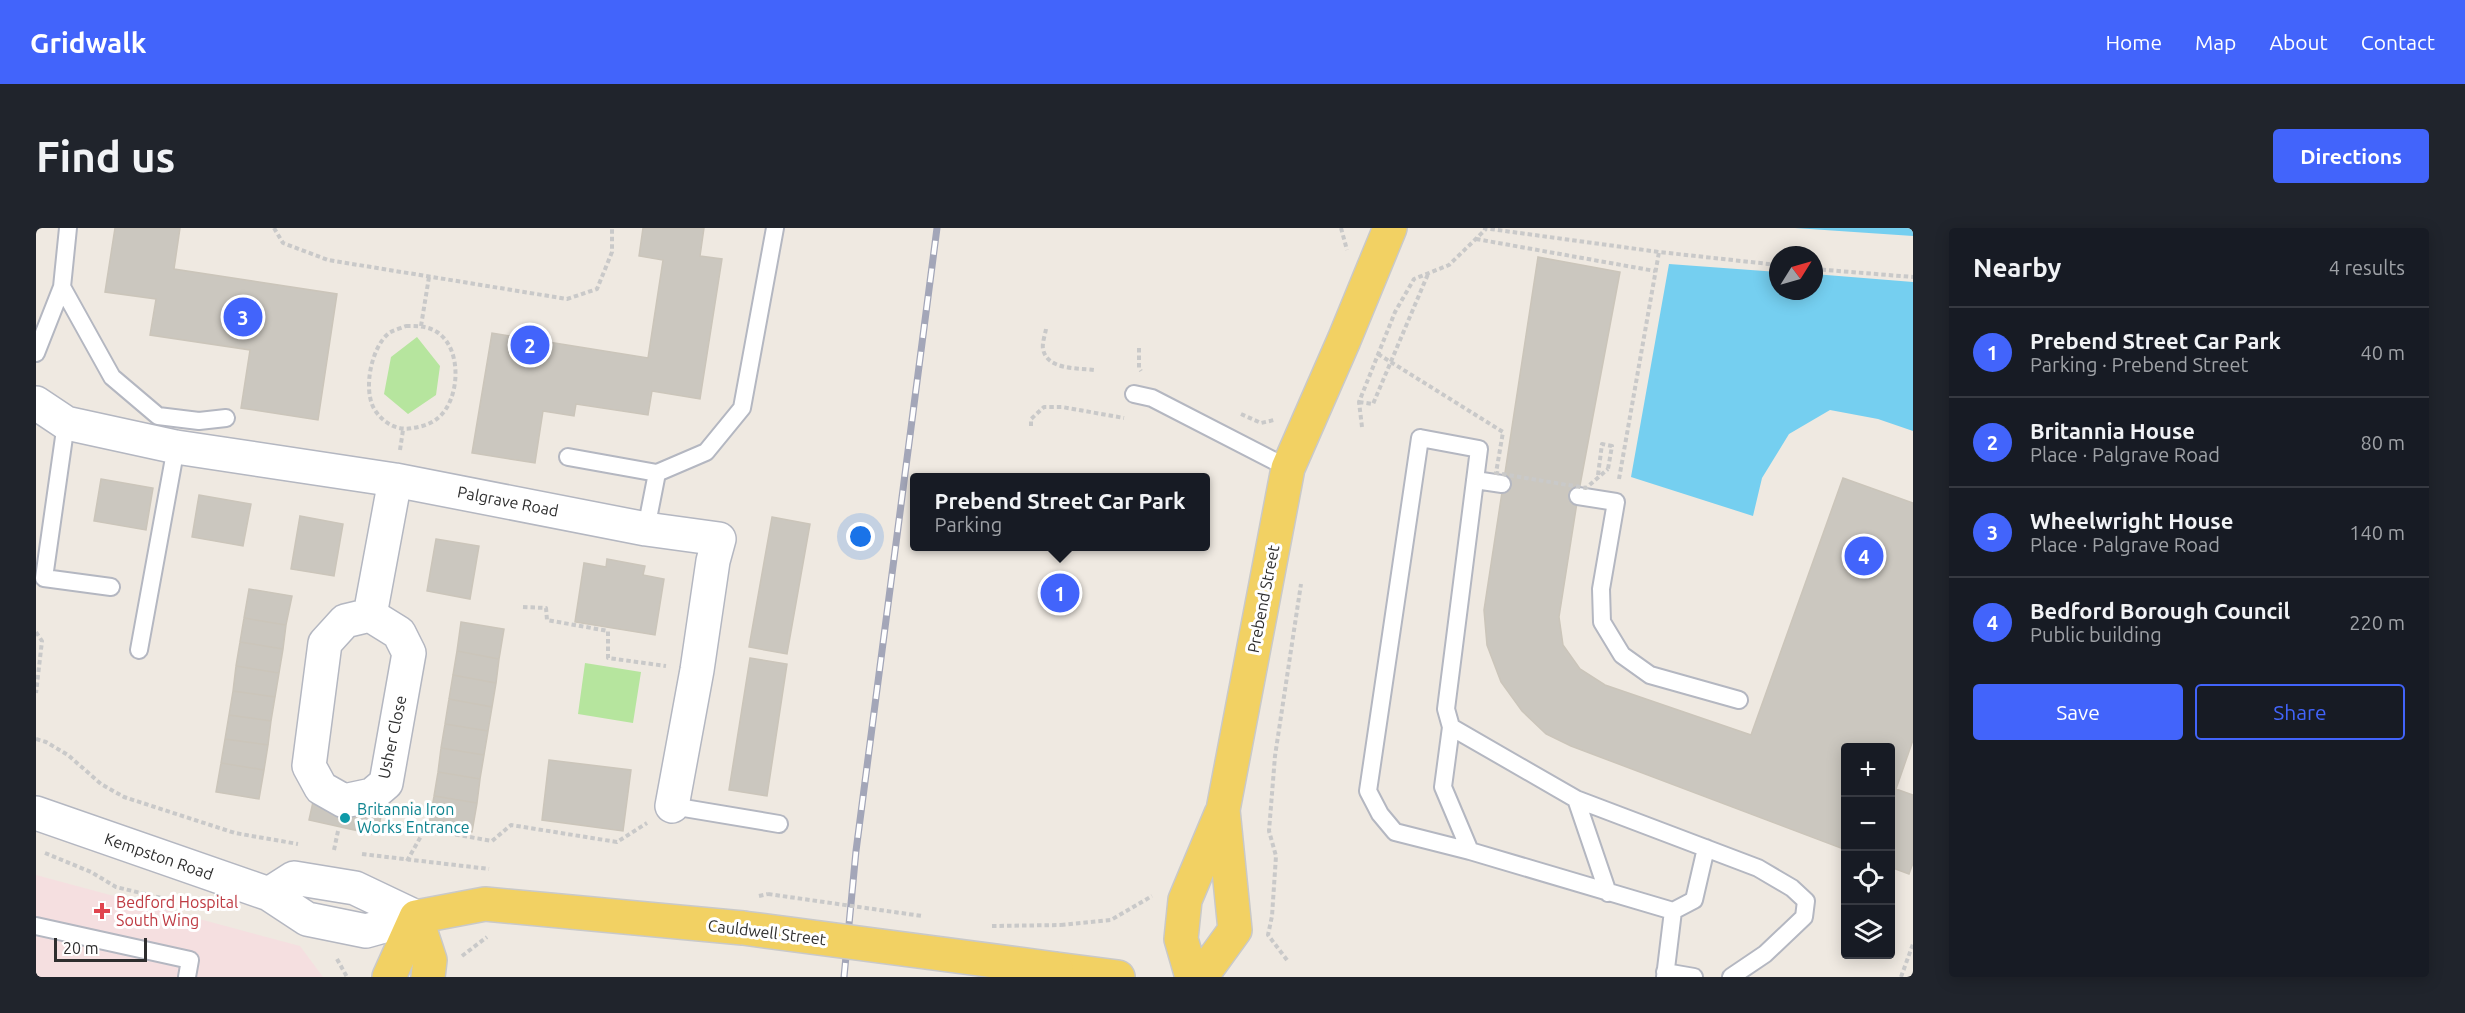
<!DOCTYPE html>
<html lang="en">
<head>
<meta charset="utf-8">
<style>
  :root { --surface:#171b24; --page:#20242c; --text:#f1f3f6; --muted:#9ea1a6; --line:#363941; --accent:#4264fb }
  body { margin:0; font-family:Ubuntu,sans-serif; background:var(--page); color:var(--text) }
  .controls { position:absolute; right:18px; bottom:18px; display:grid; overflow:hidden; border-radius:6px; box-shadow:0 3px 15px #0003 }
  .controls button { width:54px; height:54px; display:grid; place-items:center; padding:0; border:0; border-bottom:2px solid var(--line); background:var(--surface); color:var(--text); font:30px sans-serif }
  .compass { position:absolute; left:1733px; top:18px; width:54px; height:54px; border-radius:50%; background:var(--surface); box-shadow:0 3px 15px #0003; rotate:53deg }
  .scale { position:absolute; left:18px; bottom:15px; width:93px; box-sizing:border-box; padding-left:6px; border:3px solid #2e2e2e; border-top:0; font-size:16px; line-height:21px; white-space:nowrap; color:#2e2e2e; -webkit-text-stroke:4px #fff; paint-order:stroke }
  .you { position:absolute; left:825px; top:309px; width:21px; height:21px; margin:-15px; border:4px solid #fff; border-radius:50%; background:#1a73e8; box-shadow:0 0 0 9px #1a73e833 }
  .badge { display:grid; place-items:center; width:39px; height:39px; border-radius:50%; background:var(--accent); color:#fff; font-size:20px; font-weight:700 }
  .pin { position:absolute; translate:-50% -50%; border:3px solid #fff; box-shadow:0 2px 6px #0006 }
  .popup { position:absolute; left:874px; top:245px; width:300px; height:78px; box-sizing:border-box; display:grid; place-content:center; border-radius:6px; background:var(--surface); filter:drop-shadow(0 2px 4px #0005); font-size:20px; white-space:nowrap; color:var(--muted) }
  .popup b { font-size:22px; color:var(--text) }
  .popup::after { content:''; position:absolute; left:50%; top:100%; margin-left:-12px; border:12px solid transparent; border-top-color:var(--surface) }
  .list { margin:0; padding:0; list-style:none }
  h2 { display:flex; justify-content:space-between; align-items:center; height:78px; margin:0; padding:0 24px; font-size:26px }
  h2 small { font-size:20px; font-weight:400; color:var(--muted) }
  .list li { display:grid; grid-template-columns:39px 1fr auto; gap:18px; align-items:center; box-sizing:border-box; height:90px; padding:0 24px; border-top:2px solid var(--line) }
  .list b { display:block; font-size:22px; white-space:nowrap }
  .list p { margin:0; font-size:20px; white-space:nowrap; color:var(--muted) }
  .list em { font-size:20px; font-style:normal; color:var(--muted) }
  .actions { display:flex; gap:12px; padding:18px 24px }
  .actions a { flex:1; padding:14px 0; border:2px solid var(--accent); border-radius:6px; text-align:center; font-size:21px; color:var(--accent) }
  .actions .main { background:var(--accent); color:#fff }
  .icon { flex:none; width:33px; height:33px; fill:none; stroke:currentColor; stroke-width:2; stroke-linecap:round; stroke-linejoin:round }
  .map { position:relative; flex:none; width:1877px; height:749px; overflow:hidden; border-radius:6px }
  header { display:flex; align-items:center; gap:36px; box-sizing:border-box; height:84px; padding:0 30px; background:var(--accent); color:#fff }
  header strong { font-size:28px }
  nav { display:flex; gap:33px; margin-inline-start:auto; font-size:21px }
  .intro { display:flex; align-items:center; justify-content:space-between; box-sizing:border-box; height:144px; padding:0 36px }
  h1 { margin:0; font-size:42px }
  .button { padding:15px 27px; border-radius:6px; background:var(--accent); color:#fff; font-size:21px; font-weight:700 }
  main { display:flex; gap:36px; padding:0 36px }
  aside { flex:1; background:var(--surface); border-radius:6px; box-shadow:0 3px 15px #0003 }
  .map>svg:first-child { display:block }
</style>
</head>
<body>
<header>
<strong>Gridwalk</strong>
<nav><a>Home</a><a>Map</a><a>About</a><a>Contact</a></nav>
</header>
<div class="intro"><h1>Find us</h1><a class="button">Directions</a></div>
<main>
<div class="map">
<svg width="1877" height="749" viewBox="0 0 1877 749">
  <rect width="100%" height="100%" fill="#efe9e1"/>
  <!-- medical -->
  <path fill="#f5dfe0" d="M0,647L264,718L287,749H0Z"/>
  <!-- green -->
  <path fill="#b6e59e" d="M381,109L404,138L400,167L372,186L348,166L355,129Z
    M549,435L605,444L597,495L542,486Z"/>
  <!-- water -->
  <path fill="#75cff0" d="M1759,0H1877V8Z
    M1633,36L1742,44V63H1778V46L1877,54V203L1842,191L1794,182L1753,206L1726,250L1717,288L1595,249Z"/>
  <!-- building -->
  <path fill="#cbc7bf" stroke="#cbc5ba" stroke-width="1.5" d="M79,0H144L138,41L301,66L282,192L205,180L214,122L114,107L120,71L69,64Z
    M607,0H668L664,28L686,31L664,171L616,163L612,187L540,176L538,188L507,183L499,235L436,225L456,105L612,130L627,32L603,28Z
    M1502,29L1584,44L1542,268L1523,389L1527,417L1544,441L1569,457L1715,507L1807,250L1877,275V512L1860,561L1877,567V635L1873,646L1854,639V520H1810V622L1535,518L1510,506L1486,483L1465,454L1451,417L1448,382Z
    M65,251L117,260L110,302L58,293Z
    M163,267L215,276L207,318L156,309Z
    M264,288L307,296L298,348L255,341Z
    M736,289L774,296L751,426L713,419Z
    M400,311L443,318L434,371L391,363Z
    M571,331L609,338L607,347L628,351L619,407L539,394L548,335L570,339Z
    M213,361L256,368L250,397L208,390Z
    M208,390L250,397L247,421L204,414Z
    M425,394L468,401L463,431L421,423Z
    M204,414L247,421L243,445L200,438Z
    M421,423L463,431L460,455L417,447Z
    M714,430L751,436L731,568L693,562Z
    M200,438L243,445L239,469L197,463Z
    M417,447L460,455L456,479L413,471Z
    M197,463L239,469L235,493L193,487Z
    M413,471L456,479L452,503L409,496Z
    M193,487L235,493L232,517L189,511Z
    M409,496L452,503L448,527L405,520Z
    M189,511L232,517L228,542L185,535Z
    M405,520L448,527L444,551L402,544Z
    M513,532L595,542L587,603L506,592Z
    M185,535L228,542L223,571L180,564Z
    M402,544L444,551L441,575L398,568Z
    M398,568L441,575L436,604L393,597Z
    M277,574L345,588L341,607L273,592Z"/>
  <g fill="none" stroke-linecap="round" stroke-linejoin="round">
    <!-- lane casing -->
    <g stroke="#b4b7c1" stroke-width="20">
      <path id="lane" d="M26,59L32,0
        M0,125L26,59L76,149L122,188L163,193L190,190
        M1098,166L1116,170L1252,240
        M30,195L8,350L75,359
        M532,229L621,245
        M1439,252L1466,256
        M1542,268L1580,274L1565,361L1566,394L1586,427L1614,447L1703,472
        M610,301L621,245L670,224L706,180L739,0
        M103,422L140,219
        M1415,499L1407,559L1434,623
        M1540,571L1572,665
        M636,578L743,596
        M1637,683L1658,672L1670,620
        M0,698L154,732L151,749
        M1629,744L1658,749
        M1629,749L1637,683L1434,623L1359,604L1344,586L1332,563L1384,210L1443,221L1410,481L1415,499L1540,571L1722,640L1756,660L1770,673L1768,689L1729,726L1695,749"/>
    </g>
    <!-- street casing -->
    <g stroke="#b4b7c1" stroke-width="36">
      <path id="street" d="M0,175L30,195L140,219L359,252L610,301L683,311L677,333L661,442L636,578
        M334,387L363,405L373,425L350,555L336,567L308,573L285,560L273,538L289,415L309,393Z
        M334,387L359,252"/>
    </g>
    <!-- secondary casing -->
    <g stroke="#b4b7c1" stroke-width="36">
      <path id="secondary" d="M0,585L233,666L271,691L330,703L380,689
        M233,666L258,650L319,660L380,689"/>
    </g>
    <!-- primary casing -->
    <g stroke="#c9c9c9" stroke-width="36">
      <path id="primary" d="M380,689L449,676L707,700
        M380,689L394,732L392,749
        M1020,741L1082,749
        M353,749L380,689
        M1156,749L1145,711L1149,672L1185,586
        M1165,749L1199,702L1187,582L1252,240L1308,112L1354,0"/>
    </g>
    <!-- path -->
    <path stroke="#c9c9c9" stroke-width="4" stroke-dasharray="4.5 3" stroke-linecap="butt" d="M238,0L247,15L292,32L531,71L561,61L576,24V0
      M1305,0L1311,22
      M1447,0L1623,24L1742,37
      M1440,11L1619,43
      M1778,41L1877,49
      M370,98C381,98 392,98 401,104C427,121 424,172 402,190C395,196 385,199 376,200C363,203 349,196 341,185C325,166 335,119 353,105C358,102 365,100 370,98Z
      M385,98L393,49
      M1010,101C1009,107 1006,115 1007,121C1011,142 1041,140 1058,142
      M1103,120V140L1105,143
      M1323,174L1337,176L1392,46
      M1205,186L1225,195L1238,192
      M995,198V191L1008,179H1026L1088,190
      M1326,199L1323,174L1359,84L1378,51L1413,37L1450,1
      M364,222L367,202
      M1562,247L1566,216L1576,218L1572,241
      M1583,251L1623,24
      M487,379L510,380L511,392L572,403V430L630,438
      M0,404L6,413L0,465
      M0,511L10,514L32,527L65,556L88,569L199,605L262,616
      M298,622L302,603
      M9,625L55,644L80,659L171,681
      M326,626L453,641
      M371,633L389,601L456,613L475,597L581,614L611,595
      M723,668L732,666
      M1025,697L1075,692L1116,668
      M426,728L451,709
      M301,731L311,749
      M1251,732L1232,707L1236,688L1240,628L1233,603L1239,528L1265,356
      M1865,749L1877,716"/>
    <!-- lane -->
    <use href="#lane" stroke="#fff" stroke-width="16"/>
    <!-- street -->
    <use href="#street" stroke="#fff" stroke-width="33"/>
    <!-- secondary -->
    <use href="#secondary" stroke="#fff" stroke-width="33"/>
    <!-- primary -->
    <use href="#primary" stroke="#f2d163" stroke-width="33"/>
    <!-- rail casing -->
    <g stroke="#a3a6b8" stroke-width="7">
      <path id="rail" d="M808,749L820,623L901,0"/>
    </g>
    <!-- rail -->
    <use href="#rail" stroke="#fff" stroke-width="4.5" stroke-dasharray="14" stroke-linecap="butt"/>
    <!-- primary-bridge casing -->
    <g stroke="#c9c9c9" stroke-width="36" stroke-linecap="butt">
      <path id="primary-bridge" d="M707,700L1020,741"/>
    </g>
    <!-- path-bridge -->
    <path stroke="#c9c9c9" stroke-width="4" stroke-dasharray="4.5 3" stroke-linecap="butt" d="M1342,126L1467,204L1460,245L1550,260L1572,241
      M732,666L886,688
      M956,698L1025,697"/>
    <!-- primary-bridge -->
    <use href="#primary-bridge" stroke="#f2d163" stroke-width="33"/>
  </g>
  <!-- markers -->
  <circle fill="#0f9aa8" stroke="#fff" stroke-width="2" cx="309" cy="590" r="6"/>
  <path fill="#e0444e" stroke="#fff" stroke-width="2" d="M63 674h6v6h6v6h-6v6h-6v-6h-6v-6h6z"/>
  <g text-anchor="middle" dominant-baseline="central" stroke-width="6" stroke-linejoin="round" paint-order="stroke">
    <!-- street labels -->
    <g font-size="16" fill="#2e2e2e" stroke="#fff">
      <text transform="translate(472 273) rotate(11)">Palgrave Road</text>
      <text transform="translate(1227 371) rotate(-79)">Prebend Street</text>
      <text transform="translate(356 509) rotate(-78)">Usher Close</text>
      <text transform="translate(123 628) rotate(19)">Kempston Road</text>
      <text transform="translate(731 704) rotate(7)">Cauldwell Street</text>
    </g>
    <!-- culture labels -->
    <g font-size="16" fill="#0d838f" stroke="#fff" text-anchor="start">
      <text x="321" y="581">Britannia Iron<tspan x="321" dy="18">Works Entrance</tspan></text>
    </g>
    <!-- health labels -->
    <g font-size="16" fill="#be3a42" stroke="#fff" text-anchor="start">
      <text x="80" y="674">Bedford Hospital<tspan x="80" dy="18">South Wing</tspan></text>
    </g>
  </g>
</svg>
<div class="controls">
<button>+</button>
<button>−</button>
<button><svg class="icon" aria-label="locate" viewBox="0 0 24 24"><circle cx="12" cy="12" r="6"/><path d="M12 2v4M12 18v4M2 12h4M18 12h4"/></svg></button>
<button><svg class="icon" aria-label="layers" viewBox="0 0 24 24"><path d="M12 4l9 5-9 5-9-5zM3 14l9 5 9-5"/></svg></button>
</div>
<svg class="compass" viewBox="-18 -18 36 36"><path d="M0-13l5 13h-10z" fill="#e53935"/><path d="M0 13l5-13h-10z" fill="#9ea1a6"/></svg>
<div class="scale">20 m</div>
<div class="you"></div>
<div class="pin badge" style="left:1024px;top:365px">1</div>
<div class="popup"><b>Prebend Street Car Park</b>Parking</div>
<div class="pin badge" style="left:494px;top:117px">2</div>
<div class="pin badge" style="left:207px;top:89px">3</div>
<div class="pin badge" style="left:1828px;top:328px">4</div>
</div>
<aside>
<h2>Nearby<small>4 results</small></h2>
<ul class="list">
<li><span class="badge">1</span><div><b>Prebend Street Car Park</b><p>Parking · Prebend Street</p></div><em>40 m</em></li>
<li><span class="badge">2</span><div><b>Britannia House</b><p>Place · Palgrave Road</p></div><em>80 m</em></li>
<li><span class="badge">3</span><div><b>Wheelwright House</b><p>Place · Palgrave Road</p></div><em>140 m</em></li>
<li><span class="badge">4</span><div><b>Bedford Borough Council</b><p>Public building</p></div><em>220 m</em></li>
</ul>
<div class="actions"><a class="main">Save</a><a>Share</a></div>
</aside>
</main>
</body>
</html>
